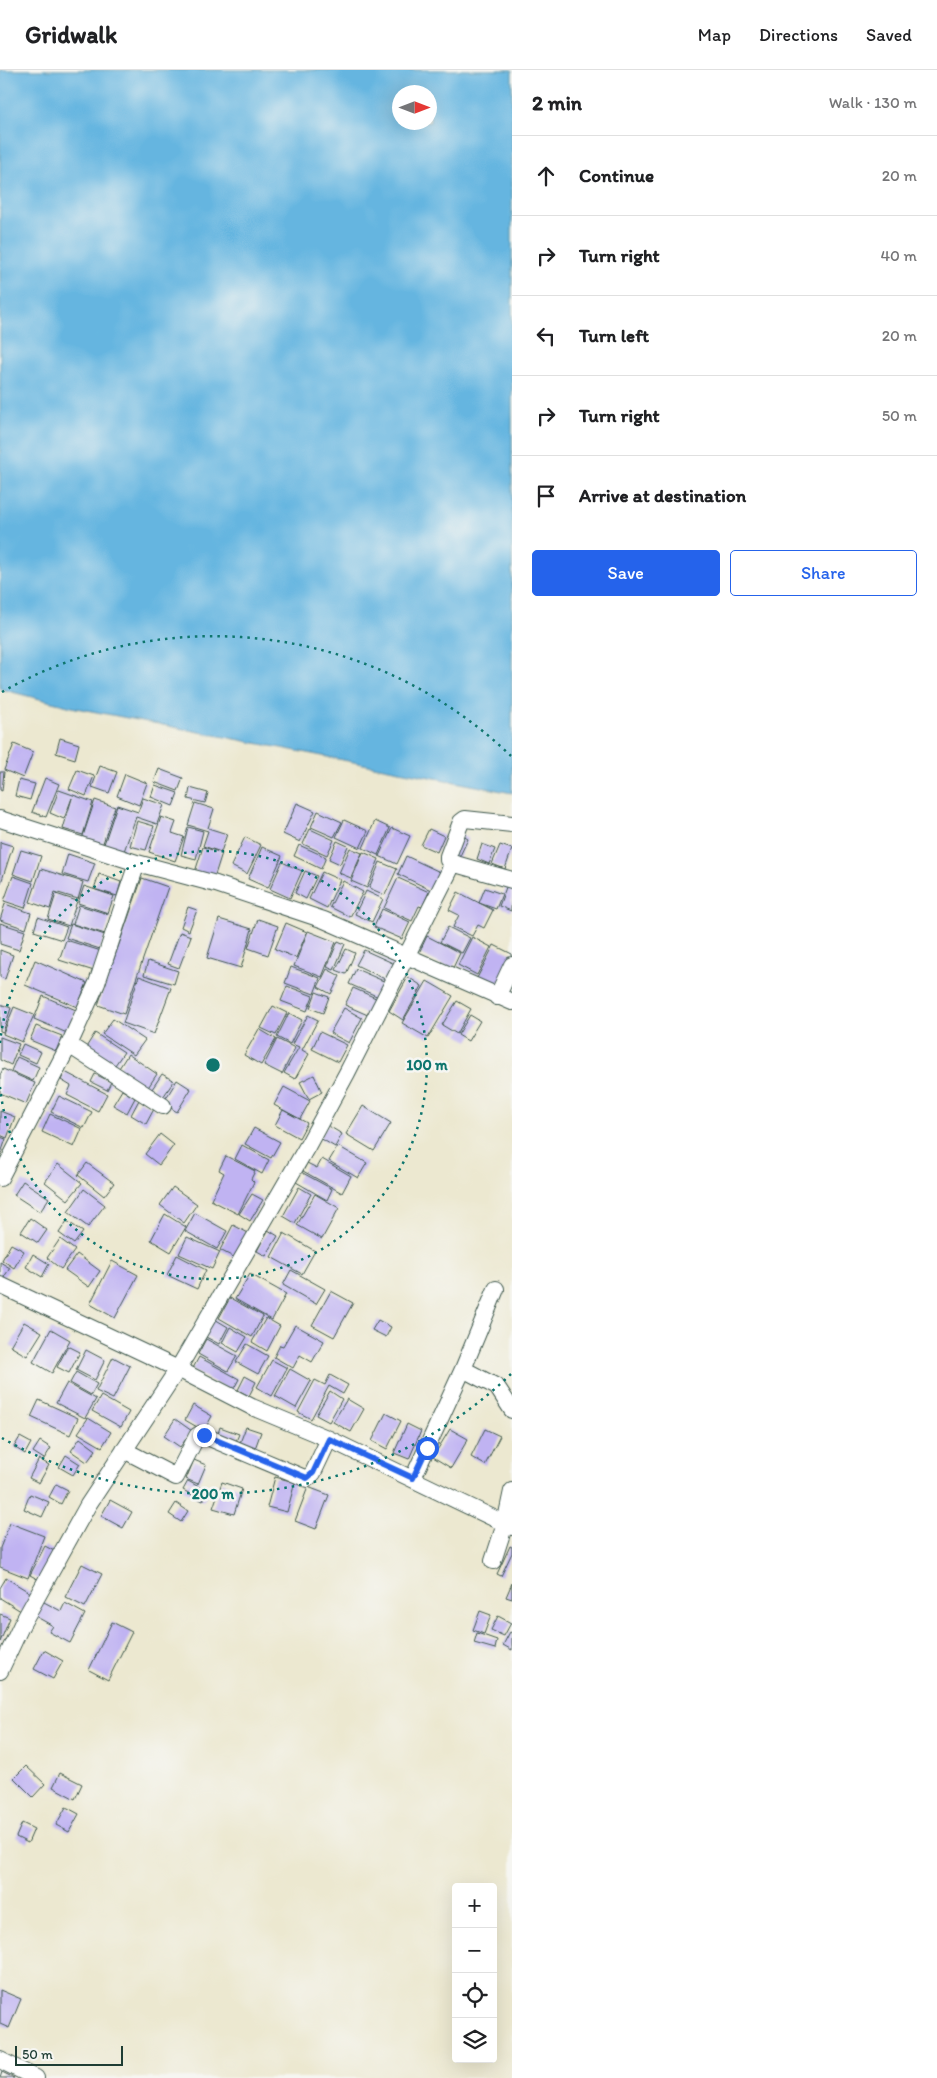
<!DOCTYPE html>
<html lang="en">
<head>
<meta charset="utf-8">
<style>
  :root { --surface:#fff; --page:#f6f6f6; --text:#202124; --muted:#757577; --line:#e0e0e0; --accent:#2563eb }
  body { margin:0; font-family:Itim,sans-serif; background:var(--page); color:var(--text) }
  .controls { position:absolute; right:15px; bottom:15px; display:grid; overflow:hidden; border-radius:5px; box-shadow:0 5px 20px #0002 }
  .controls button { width:45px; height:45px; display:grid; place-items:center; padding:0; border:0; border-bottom:1px solid var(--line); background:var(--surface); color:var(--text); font:25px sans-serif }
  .compass { position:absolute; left:392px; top:15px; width:45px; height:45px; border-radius:50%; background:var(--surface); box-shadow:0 5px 20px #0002; rotate:90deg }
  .scale { position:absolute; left:15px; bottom:12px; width:108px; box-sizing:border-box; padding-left:5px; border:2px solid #1f3d34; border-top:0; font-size:14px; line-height:18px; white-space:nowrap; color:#1f3d34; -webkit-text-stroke:4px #f6f6f2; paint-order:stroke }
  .stop { position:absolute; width:15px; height:15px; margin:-11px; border:4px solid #2563eb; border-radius:50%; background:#fff }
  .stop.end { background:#2563eb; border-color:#fff; box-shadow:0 1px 5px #0008 }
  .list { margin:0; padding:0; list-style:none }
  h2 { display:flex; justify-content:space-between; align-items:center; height:65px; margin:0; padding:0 20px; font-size:21px }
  h2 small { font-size:16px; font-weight:400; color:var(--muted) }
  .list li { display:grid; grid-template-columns:32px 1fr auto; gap:15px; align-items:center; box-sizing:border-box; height:80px; padding:0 20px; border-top:1px solid var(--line) }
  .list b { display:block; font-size:19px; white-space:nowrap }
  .list em { font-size:16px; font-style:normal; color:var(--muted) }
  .actions { display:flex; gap:10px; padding:15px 20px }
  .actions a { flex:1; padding:11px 0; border:1px solid var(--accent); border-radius:5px; text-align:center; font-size:18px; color:var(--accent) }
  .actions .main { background:var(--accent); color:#fff }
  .icon { flex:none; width:28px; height:28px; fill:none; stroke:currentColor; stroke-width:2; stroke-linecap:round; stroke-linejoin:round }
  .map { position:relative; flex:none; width:512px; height:2008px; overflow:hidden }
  header { display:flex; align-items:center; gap:30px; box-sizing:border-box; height:70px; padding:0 25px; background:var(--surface); border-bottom:1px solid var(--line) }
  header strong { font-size:24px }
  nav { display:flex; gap:28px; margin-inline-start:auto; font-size:18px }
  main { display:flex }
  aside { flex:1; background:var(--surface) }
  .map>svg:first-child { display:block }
</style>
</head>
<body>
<header>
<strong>Gridwalk</strong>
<nav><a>Map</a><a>Directions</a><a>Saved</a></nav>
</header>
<main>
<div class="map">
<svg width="512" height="2008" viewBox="0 0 512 2008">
  <rect width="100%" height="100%" fill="#f6f6f2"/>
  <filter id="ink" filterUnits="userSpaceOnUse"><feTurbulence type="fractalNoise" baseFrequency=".02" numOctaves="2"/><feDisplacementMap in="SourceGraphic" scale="10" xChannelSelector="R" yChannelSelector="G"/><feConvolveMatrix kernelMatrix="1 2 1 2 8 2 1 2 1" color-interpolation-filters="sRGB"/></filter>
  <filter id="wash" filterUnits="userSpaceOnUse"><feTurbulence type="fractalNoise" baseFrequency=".0096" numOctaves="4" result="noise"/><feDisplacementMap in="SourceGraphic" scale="20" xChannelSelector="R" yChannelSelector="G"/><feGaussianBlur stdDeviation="1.12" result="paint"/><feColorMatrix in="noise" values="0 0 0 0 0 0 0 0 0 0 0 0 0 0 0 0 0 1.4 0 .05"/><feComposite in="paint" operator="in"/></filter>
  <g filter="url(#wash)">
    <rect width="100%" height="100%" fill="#ece8d0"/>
    <!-- water -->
    <path fill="#65b5e0" stroke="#42798a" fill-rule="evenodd" d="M0,0H512V723L76,638L0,619ZM400,22H430V52H400Z"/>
    <g id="blocks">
      <!-- building -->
      <path fill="#c0b3f2" d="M60,668L79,674L75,689L56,683Z
        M14,674L33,682L23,708L4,700Z
        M100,696L117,702L109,723L92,717Z
        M159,699L183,708L178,721L154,712Z
        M77,700L94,706L86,726L69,719Z
        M0,702H4L2,721L0,720Z
        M125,704L147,713L139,735L117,726Z
        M45,708L59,714L46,747L32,742Z
        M19,710L35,714L30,730L15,726Z
        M155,715L178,723L173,736L151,727Z
        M190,718L208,723L205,733L188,729Z
        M59,720L93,732L83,765L63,759L72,728L64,749L50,743Z
        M143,728L164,735L157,754L136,747L122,787L102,780L117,735L138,742Z
        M95,730L115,737L101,779L81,772Z
        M195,733L214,739L208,758L227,764L221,782L203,776L208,761L188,755Z
        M297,733L315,741L300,772L283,764Z
        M318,741L342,752L334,767L311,757Z
        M161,747L176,752L172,763L184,767L175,791L149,782Z
        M344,750L368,761L360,778L336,767Z
        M137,751L154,756L146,780L130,776Z
        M375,751L390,758L378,785L363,778Z
        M188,757L203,761L196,789L181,785Z
        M392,758L410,766L397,794L379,786Z
        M310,759L334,770L327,785L303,774Z
        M429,759L444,766L437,782L421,775Z
        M461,765L468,769L458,790L451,787Z
        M245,767L261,775L247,804L231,796Z
        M337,771L348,776L340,794L329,789Z
        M0,772L13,776L0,816Z
        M482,774L495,779L489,794L477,789Z
        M299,775L326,787L321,799L294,786Z
        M500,775L512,779L505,799L492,794Z
        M203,777L222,783L214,808L195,802Z
        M262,777L282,786L268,818L248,809Z
        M350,778L362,783L351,808L339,803Z
        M21,780L41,786L33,811L13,804Z
        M363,782L379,789L367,818L351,811Z
        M68,784L95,793L88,812L62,804Z
        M406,786L442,803L433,821L398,804Z
        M282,792L302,801L290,828L270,819Z
        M380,792L397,799L385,825L369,818Z
        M41,799L83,812L78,829L55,822L50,839L30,832Z
        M305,801L317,806L306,829L295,823Z
        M322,802L340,810L327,838L309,829Z
        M99,804L121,812L117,826L94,819Z
        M13,806L33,813L25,838L4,831Z
        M142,808L168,817L124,944L98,935Z
        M398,808L429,822L422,837L419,836L412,851L384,838Z
        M343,811L363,822L350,847L330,837Z
        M508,812L512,814L511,841L499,836Z
        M84,816L114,826L108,843L78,833Z
        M485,818L502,824L496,839L479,833Z
        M366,821L383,829L372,852L355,844Z
        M458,822L493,840L484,858L478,855L472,866L453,857L459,845L449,840Z
        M56,824L77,831L69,856L48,849Z
        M5,834L31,843L26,859L0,850Z
        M79,835L111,845L105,864L73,854Z
        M188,837L197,840L189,861L181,857Z
        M382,839L410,852L402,869L374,857Z
        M38,847L67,857L62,870L34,861Z
        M219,849L252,859L241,898L207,888Z
        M258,849L278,856L268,885L248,878Z
        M0,853L25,861L19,880L0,874Z
        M286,853L307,862L296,888L275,879Z
        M71,854L105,865L100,879L66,868Z
        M448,857L470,868L462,883L440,872Z
        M308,861L336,872L322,907L294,896Z
        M180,862L191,866L179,898L168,894Z
        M427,866L460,883L452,900L419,883Z
        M472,867L491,877L477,905L458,895Z
        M66,870L101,881L94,901L59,890Z
        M338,871L345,874L334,900L327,897Z
        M494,875L512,884V889L495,922L475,912Z
        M346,879L355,883L346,904L336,900Z
        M0,880L13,885L5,909L0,907Z
        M364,880L397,895L389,911L356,895Z
        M35,890L87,913L77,937L25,915Z
        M148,891L178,901L174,914L144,905Z
        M291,897L320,908L314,924L285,913Z
        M327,899L340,906L331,924L318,917Z
        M356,899L388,913L381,928L349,914Z
        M139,906L171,918L154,964L123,953Z
        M408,907L422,916L403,950L389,941Z
        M427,911L453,926L428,968L402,953Z
        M287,916L313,926L307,941L281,931Z
        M353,918L378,929L370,946L345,935Z
        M316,922L329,927L323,943L310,938Z
        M43,926L76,940L67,963L34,949Z
        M457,931L471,939L457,964L442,955Z
        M0,934L11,938L3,962L0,961Z
        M273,936L287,943L276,965L261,958Z
        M14,937L34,945L22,972L3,964Z
        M344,938L362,948L349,973L330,963Z
        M289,943L302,950L290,974L277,967Z
        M308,945L318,950L302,980L309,984L295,1009L284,1003L299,977L292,974Z
        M470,945L480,951L468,971L458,965Z
        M113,949L145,970L134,985L102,964Z
        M36,956L62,966L56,981L30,970Z
        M259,959L276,969L261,995L244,985Z
        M320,962L347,975L338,992L312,979Z
        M95,963L124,982L113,998L85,979Z
        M0,967L19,974L11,995L0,990Z
        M277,969L295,978L282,1004L264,995Z
        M23,974L41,982L36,993L18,985Z
        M128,984L157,1004L145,1022L116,1003Z
        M17,987L39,997L33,1011L11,1001Z
        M3,999L35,1013L26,1034L0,1023V1005Z
        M65,1002L107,1024L98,1041L67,1025L71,1016L61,1010Z
        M95,1004L111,1012L107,1020L91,1012Z
        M162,1004L174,1011L161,1030L150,1022Z
        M314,1005L322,1022L309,1029L300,1012Z
        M177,1010L191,1019L177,1042L163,1033Z
        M284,1017L310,1031L300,1049L274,1035Z
        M122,1020L135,1028L127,1043L113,1035Z
        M59,1026L92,1042L84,1058L51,1042Z
        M139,1030L154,1039L146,1054L131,1045Z
        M363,1036L391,1053L374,1081L346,1064Z
        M283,1040L307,1053L299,1068L275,1055Z
        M0,1041L15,1047L7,1068L0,1065Z
        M50,1044L82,1059L74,1077L42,1062Z
        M327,1055L342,1064L335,1077L320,1068Z
        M254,1058L280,1072L271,1088L245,1074Z
        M160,1064L174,1075L159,1095L145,1084Z
        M0,1067L6,1069L0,1086Z
        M242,1075L269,1090L262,1104L235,1089Z
        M338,1076L367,1093L358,1108L329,1091Z
        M226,1086L255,1101L251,1109L254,1112L238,1144L211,1130L224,1103L219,1100Z
        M322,1089L351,1106L342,1123L303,1101L307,1093L317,1098Z
        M87,1093L114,1113L104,1126L78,1105Z
        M58,1094L82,1113L68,1130L45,1112Z
        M301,1102L332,1119L327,1130L296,1112Z
        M23,1111L49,1128L40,1142L14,1125Z
        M173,1117L197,1134L184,1153L160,1135Z
        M299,1117L311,1124L295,1153L283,1146Z
        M84,1119L105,1135L88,1157L68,1142Z
        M252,1124L263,1130L250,1151L239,1144Z
        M315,1124L339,1138L322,1169L297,1155Z
        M195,1143L227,1161L217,1179L185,1161Z
        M165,1144L186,1157L171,1182L151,1170Z
        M30,1148L47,1160L38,1173L21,1162Z
        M67,1151L83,1162L74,1174L59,1163Z
        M233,1155L252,1165L239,1190L220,1180Z
        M268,1160L278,1166L266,1186L257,1181Z
        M284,1163L315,1181L302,1204L271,1187Z
        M187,1167L220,1182L212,1199L179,1184Z
        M60,1169L75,1180L61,1199L47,1188Z
        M11,1174L24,1181L14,1198L2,1190Z
        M33,1184L49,1194L42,1207L26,1197Z
        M77,1184L100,1201L89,1217L65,1200Z
        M177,1185L206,1200L197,1219L167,1205Z
        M112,1191L138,1205L115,1248L90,1234Z
        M0,1192L10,1198L2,1210L0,1209Z
        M291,1200L325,1219L316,1234L283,1215Z
        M250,1204L286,1224L272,1250L235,1229Z
        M331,1221L353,1233L334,1267L312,1255Z
        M230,1228L263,1246L252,1267L219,1248Z
        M213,1248L228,1257L219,1274L204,1266Z
        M266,1248L280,1256L267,1281L252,1272Z
        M378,1250L391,1257L386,1267L372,1260Z
        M24,1252L42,1262L27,1286L10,1276Z
        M295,1255L324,1271L312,1292L300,1285L293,1298L274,1287L280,1275L283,1276Z
        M230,1257L247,1267L238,1282L222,1273Z
        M51,1259L70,1270L52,1303L33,1292Z
        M206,1269L237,1286L228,1301L198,1284Z
        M247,1274L268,1286L258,1304L236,1292Z
        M68,1276L80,1282L69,1303L57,1297Z
        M86,1280L105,1290L95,1310L76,1300Z
        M113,1287L130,1296L113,1329L96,1321Z
        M199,1287L239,1309L232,1322L192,1300Z
        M272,1290L287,1298L272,1326L257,1317Z
        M290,1299L311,1311L296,1338L275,1326Z
        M76,1302L97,1314L91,1325L70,1313Z
        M330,1305L348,1315L343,1324L329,1316L311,1349L298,1342L315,1310L325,1315Z
        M245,1306L256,1312L249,1326L238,1320Z
        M67,1313L96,1329L85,1348L56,1333Z
        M330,1321L342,1329L329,1352L316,1345Z
        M101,1326L129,1342L121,1357L92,1341Z
        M347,1329L364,1339L351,1362L333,1352Z
        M39,1330L78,1348L70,1365L31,1347Z
        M193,1335L212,1346L204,1361L185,1350Z
        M386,1343L401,1351L387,1379L372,1371Z
        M88,1348L111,1362L102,1377L78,1363Z
        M175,1349L192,1361L180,1377L164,1366Z
        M407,1354L421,1361L409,1389L394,1383Z
        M220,1357L239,1364L235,1374L217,1367Z
        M246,1357L261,1362L253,1384L238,1378Z
        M450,1359L468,1369L451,1398L433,1387Z
        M485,1359L500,1366L485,1395L471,1387Z
        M20,1367L31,1373L25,1384L14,1377Z
        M80,1368L96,1380L87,1392L71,1381Z
        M40,1371L51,1378L44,1389L33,1382Z
        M66,1385L80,1394L73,1405L59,1397Z
        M39,1389L49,1395L39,1413L29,1408Z
        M194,1390L206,1395L198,1414L186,1409Z
        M275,1407L295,1412L287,1442L267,1437Z
        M188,1411L208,1422L203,1431L183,1420Z
        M222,1412L242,1419L234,1444L213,1438Z
        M56,1414L68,1420L61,1434L49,1427Z
        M308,1417L329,1425L316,1459L295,1451Z
        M30,1424L49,1432L42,1447L24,1439Z
        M110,1430L132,1442L123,1458L101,1446Z
        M176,1433L188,1441L181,1452L169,1444Z
        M10,1453L44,1466L28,1508L0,1497V1478Z
        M45,1476L56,1482L41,1511L30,1505Z
        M510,1476L512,1477V1483L501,1506L497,1504Z
        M82,1494L102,1504L85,1537L65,1527Z
        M6,1508L34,1525L24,1543L0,1528V1518Z
        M512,1513V1529L506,1527Z
        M42,1531L61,1541L65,1533L85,1544L70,1573L49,1562L53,1556L35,1546Z
        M480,1541L491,1545L484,1564L473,1560Z
        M0,1544L10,1548L0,1572Z
        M498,1546L511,1553L504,1566L491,1560Z
        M112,1552L132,1562L108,1610L89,1600Z
        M510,1562L512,1563V1580L503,1575Z
        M477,1563L497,1570L495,1579L474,1573Z
        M44,1580L63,1591L53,1609L34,1599Z
        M26,1696L45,1714L33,1727L14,1708Z
        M60,1703L82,1714L75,1729L53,1717Z
        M66,1737L79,1744L69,1762L56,1755Z
        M22,1753L34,1759L28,1773L16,1767Z
        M0,1920L21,1929L9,1958L0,1954Z
        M2,2002L14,2008H0Z"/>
    </g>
  </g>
  <g filter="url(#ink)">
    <use href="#blocks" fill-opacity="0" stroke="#3e574b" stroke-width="1"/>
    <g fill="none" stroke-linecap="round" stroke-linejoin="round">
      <!-- minor casing -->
      <g stroke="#3e574b" stroke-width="18">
        <path id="minor" d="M0,749L137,793L216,814L324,850L512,932
          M452,793L512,810
          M497,927L512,895
          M69,975L163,1036
          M0,1108L69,975L97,913L137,793
          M0,1215L178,1299L252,1337L329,1369L512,1457
          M496,1219L463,1299L497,1317L512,1340
          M124,1380L176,1407L197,1366L200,1364L307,1409L313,1403L329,1369
          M413,1408L463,1299
          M493,1491L505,1454L512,1421
          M0,1601L22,1554L88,1435L178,1299L308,1075L347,1003L449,802L452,793L448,790V786L461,752L465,749L512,754
          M0,1990L36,2008"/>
      </g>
      <!-- minor -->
      <use href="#minor" stroke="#fff" stroke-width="16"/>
    </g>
  </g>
  <g fill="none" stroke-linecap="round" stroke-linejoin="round" filter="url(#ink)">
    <!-- route -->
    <path stroke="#2563eb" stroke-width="6" d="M204,1365L307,1408L313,1403L329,1369L413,1408L427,1378"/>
  </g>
  <!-- distance rings -->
  <g fill="none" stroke="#0f766e" stroke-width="2.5" stroke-dasharray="2.5 5">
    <path d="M0 973A214 214 0 1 1 0 1017"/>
    <path d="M511 1304A429 429 0 0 1 2 1368M2 622A429 429 0 0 1 511 686"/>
  </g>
  <circle cx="213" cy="995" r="8" fill="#0f766e" stroke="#f6f6f2" stroke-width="2.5"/>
  <g font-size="15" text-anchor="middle" font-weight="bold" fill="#0f766e" stroke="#f6f6f2" stroke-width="5" stroke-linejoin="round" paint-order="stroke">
    <text x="427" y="1000">100 m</text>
    <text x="213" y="1429">200 m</text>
  </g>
</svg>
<div class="controls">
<button>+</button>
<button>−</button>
<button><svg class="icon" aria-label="locate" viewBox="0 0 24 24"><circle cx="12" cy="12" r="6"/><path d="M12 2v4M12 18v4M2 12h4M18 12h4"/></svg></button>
<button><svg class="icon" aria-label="layers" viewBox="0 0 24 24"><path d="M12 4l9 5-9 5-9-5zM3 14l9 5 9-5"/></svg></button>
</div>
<svg class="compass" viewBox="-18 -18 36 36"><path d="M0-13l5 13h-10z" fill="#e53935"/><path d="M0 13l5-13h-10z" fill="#757577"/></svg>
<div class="scale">50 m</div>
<div class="stop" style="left:427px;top:1378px"></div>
<div class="stop end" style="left:204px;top:1365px"></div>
</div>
<aside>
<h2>2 min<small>Walk · 130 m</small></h2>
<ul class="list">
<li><svg class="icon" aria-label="ahead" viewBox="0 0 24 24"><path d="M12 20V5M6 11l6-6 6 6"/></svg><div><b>Continue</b></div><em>20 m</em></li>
<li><svg class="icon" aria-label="right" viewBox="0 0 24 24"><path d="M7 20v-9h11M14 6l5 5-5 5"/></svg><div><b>Turn right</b></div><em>40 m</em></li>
<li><svg class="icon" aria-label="left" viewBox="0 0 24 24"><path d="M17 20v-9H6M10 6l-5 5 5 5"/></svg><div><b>Turn left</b></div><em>20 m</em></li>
<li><svg class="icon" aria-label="right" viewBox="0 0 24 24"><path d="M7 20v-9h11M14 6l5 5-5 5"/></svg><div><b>Turn right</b></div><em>50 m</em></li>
<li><svg class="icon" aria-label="arrive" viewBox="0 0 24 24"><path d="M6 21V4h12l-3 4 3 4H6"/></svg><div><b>Arrive at destination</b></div></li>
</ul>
<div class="actions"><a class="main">Save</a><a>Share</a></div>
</aside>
</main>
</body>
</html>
